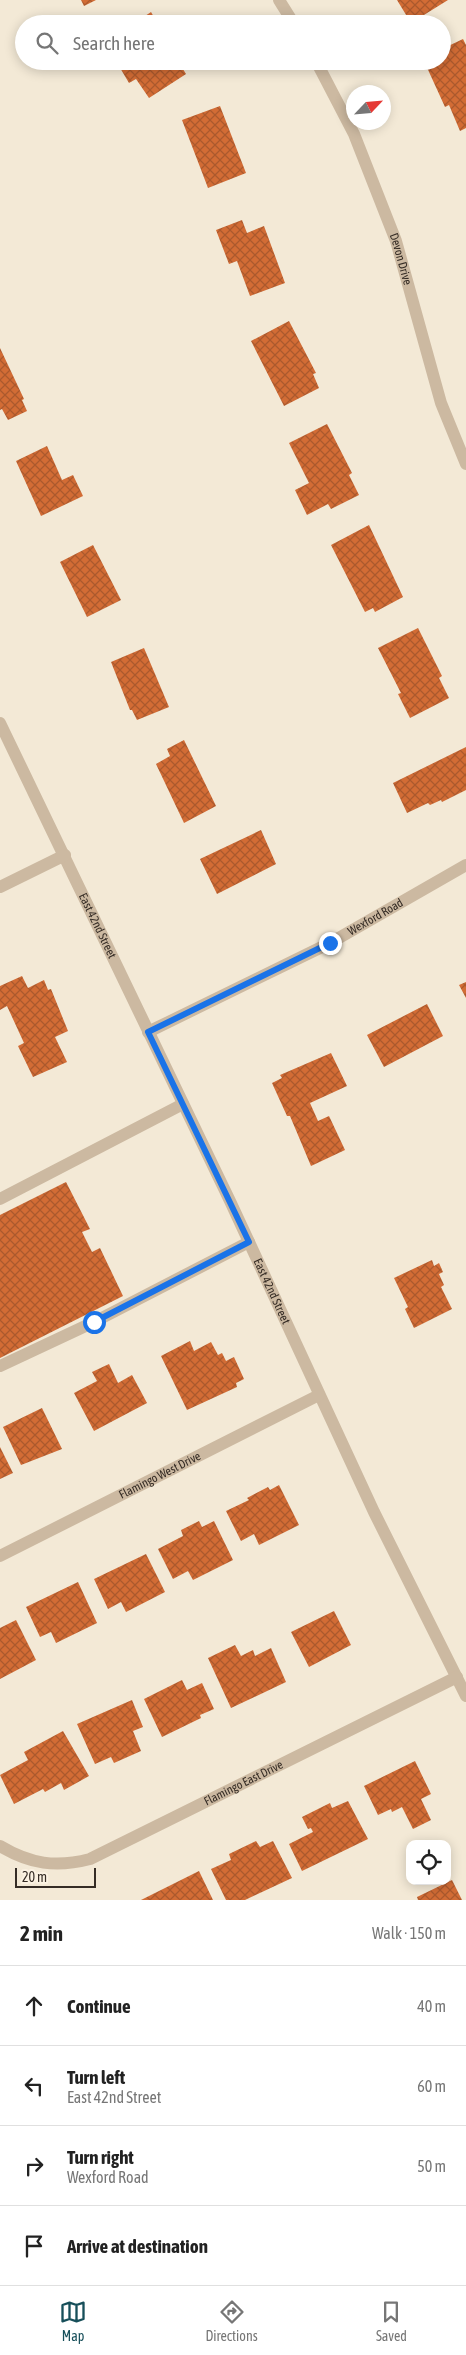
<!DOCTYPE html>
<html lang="en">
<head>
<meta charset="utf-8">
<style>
  :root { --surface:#fff; --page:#f6f6f6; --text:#222; --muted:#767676; --line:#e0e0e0; --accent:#174f5a }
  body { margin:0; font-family:"Asap Condensed",sans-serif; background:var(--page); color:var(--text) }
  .controls { position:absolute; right:15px; bottom:15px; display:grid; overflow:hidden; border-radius:10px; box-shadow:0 2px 12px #0003 }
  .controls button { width:45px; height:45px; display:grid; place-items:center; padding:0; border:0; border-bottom:1px solid var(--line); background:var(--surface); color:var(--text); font:25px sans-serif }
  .compass { position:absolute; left:346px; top:85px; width:45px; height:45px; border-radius:50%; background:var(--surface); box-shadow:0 2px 12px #0003; rotate:64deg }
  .scale { position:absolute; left:15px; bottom:12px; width:81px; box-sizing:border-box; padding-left:5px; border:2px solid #352c25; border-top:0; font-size:14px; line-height:18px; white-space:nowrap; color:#352c25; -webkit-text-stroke:4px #fbf2e2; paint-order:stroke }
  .stop { position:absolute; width:15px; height:15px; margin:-11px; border:4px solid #1a73e8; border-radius:50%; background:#fff }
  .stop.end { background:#1a73e8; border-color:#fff; box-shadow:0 1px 5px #0008 }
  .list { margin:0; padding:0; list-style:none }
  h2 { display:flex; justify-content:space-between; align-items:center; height:65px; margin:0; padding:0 20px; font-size:21px }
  h2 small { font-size:16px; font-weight:400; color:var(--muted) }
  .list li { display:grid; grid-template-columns:32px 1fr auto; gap:15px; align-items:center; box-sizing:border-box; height:80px; padding:0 20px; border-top:1px solid var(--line) }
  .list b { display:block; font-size:19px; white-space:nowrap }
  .list p { margin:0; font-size:16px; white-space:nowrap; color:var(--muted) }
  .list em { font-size:16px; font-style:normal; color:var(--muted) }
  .icon { flex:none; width:28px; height:28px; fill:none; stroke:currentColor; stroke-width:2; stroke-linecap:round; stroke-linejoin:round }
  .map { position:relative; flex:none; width:466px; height:1900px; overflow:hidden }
  .search { position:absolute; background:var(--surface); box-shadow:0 2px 12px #0003; left:15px; right:15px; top:15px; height:55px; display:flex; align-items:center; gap:12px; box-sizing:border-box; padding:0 18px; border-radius:28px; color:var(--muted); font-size:19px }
  .sheet { height:385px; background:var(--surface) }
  nav { display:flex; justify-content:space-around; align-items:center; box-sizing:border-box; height:70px; border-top:1px solid var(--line); background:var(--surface); font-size:14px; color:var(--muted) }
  nav a { display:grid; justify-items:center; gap:2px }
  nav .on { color:var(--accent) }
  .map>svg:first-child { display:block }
</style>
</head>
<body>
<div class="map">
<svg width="466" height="1900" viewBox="0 0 466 1900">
  <defs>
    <pattern id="building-cross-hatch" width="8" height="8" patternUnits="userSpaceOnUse" patternTransform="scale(1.25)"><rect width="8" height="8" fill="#d26c35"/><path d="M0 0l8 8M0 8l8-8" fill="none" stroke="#ab592d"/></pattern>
  </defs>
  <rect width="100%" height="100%" fill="#f3e9d6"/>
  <!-- building -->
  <path fill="url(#building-cross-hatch)" d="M81,0H96L84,6Z
    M397,0H448L411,23Z
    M151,12L158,24H133Z
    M463,39L466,45V128L460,131L449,105L445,107L424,61H442V49Z
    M116,61H178L186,74L149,98L136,79L129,83Z
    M220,106L246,173L208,188L182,120Z
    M242,220L247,233L264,226L285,283L250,296L237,261L229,264L216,230Z
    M289,321L316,373L313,374L319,388L284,406L251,341Z
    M0,348L24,399L22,400L27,411L8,420L2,409L0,410Z
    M327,424L352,473L349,475L359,495L331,509L328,504L307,515L295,490L309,483L289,443Z
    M47,446L62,480L73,475L83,496L41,516L16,461Z
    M369,525L403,597L375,612L373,608L365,612L331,545Z
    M93,545L121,600L87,617L60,562Z
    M418,628L442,676L439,678L449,698L410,718L398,694L401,693L378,648Z
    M144,648L169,707L137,720L132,710H130L111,662Z
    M184,740L216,806L184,823L156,764L170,756L167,749Z
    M466,747V790L442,802L441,800L430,805L428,803L407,813L393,783Z
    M261,830L276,864L217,894L200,859Z
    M22,976L28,988L44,980L48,990L51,989L68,1031L55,1037L67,1062L33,1077L18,1046L24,1043L7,1006L0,1010V986Z
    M466,982V998L459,985Z
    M427,1004L443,1036L384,1067L367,1035Z
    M331,1053L347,1086L310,1103L318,1121L329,1116L345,1150L311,1166L290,1116H287L272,1083L282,1078L280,1075Z
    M66,1182L90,1229L82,1232L92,1252L100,1248L123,1296L0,1358V1215Z
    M432,1260L434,1266L439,1263L443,1272L439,1274L444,1285L441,1287L452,1309L414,1328L405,1309L408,1307L394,1278Z
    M190,1341L194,1351L211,1342L218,1355L222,1353L226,1361L234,1357L244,1379L236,1383L237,1387L187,1410L161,1356Z
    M109,1364L118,1383L132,1375L147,1403L94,1431L74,1393L97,1381L92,1372Z
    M42,1408L62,1449L21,1465L3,1427Z
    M0,1447L13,1473L0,1479Z
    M279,1485L299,1525L259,1545L254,1534L241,1541L226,1511L249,1500L247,1498L268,1487L270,1490Z
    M199,1521L202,1527L214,1521L233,1560L193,1580L188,1571L173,1579L158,1549L183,1536L181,1530Z
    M146,1554L165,1592L126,1612L121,1602L108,1609L94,1579Z
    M78,1582L97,1623L56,1643L51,1632L40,1637L26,1607Z
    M334,1611L351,1645L309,1667L291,1632Z
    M16,1620L36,1660L0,1679V1628Z
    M235,1645L241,1656L253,1650L255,1656L271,1648L286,1682L231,1708L208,1658Z
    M182,1680L187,1690L202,1683L214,1709L200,1715L201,1718L162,1737L144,1699Z
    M132,1700L143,1727L133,1731L141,1751L114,1763L111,1757L95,1764L77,1724Z
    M63,1731L89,1776L64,1790L61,1783L45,1792L43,1789L14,1804L0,1775L28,1760L24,1752Z
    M415,1761L431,1794L421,1799L431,1820L413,1829L402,1807L392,1812L391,1809L378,1815L364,1786Z
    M348,1801L368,1839L302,1871L289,1844L313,1832L311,1828L308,1829L302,1817L330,1803L332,1808Z
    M256,1841L260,1847L273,1841L292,1878L245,1900H226L211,1869L231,1860L229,1854Z
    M199,1871L213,1900H141Z
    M452,1880L462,1900H418L417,1897Z"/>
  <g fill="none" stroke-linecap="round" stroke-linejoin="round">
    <!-- minor -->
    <g stroke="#ccb9a1" stroke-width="12">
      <path d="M279,0L294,24"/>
      <path id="s1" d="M316,61L354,134L396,241L441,403L466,464"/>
      <path id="s2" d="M0,723L230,1201L374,1512L466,1696"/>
      <path d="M0,887L65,855"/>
      <path id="s3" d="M148,1032L330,943L466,865"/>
      <path d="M0,1199L183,1104"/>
      <path d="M0,1366L94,1322L249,1242"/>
      <path id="s4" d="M0,1556L319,1395"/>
      <path id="s5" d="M0,1846C30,1864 56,1868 90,1859L457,1677"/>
    </g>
  </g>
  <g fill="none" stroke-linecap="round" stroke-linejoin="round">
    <!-- route -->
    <path stroke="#1a73e8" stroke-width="6" d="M94,1322L249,1242L148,1032L330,943"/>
  </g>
  <g text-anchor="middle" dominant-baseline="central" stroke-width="5" stroke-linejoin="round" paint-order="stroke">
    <!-- street labels -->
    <g font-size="12" fill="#352c25" stroke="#fbf2e2">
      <text stroke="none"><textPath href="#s1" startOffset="216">Devon Drive</textPath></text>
      <text stroke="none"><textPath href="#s3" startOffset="255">Wexford Road</textPath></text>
      <text stroke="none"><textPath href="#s2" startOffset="225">East 42nd Street</textPath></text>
      <text stroke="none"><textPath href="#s2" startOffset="630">East 42nd Street</textPath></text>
      <text stroke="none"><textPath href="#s4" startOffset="179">Flamingo West Drive</textPath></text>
      <text stroke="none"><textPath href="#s5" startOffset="265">Flamingo East Drive</textPath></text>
    </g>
  </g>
</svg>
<div class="controls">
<button><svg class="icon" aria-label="locate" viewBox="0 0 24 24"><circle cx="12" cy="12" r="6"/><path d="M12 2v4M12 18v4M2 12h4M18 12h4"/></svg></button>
</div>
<svg class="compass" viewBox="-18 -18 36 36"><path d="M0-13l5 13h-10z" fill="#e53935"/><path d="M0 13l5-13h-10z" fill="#767676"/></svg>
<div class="scale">20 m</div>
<div class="stop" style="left:94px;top:1322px"></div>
<div class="stop end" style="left:330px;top:943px"></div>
<div class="search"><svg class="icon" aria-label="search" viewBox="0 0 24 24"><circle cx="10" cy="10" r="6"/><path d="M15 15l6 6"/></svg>Search here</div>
</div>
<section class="sheet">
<h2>2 min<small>Walk · 150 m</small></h2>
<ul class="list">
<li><svg class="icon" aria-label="ahead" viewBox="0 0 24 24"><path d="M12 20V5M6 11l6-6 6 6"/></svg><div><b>Continue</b></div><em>40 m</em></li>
<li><svg class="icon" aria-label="left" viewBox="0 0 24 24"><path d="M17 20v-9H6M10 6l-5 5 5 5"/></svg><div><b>Turn left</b><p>East 42nd Street</p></div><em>60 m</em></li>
<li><svg class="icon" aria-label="right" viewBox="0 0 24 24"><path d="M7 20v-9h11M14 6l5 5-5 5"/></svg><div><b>Turn right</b><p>Wexford Road</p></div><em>50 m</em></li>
<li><svg class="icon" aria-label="arrive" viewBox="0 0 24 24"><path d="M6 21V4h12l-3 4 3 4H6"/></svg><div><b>Arrive at destination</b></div></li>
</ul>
</section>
<nav>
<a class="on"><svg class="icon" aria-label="map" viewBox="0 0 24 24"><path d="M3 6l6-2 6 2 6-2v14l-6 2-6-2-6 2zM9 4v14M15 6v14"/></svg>Map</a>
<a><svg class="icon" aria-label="directions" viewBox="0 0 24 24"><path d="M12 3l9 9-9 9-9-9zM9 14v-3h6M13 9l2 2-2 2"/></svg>Directions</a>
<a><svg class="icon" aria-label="saved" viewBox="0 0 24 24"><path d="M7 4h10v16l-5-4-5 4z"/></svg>Saved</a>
</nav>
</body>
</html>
